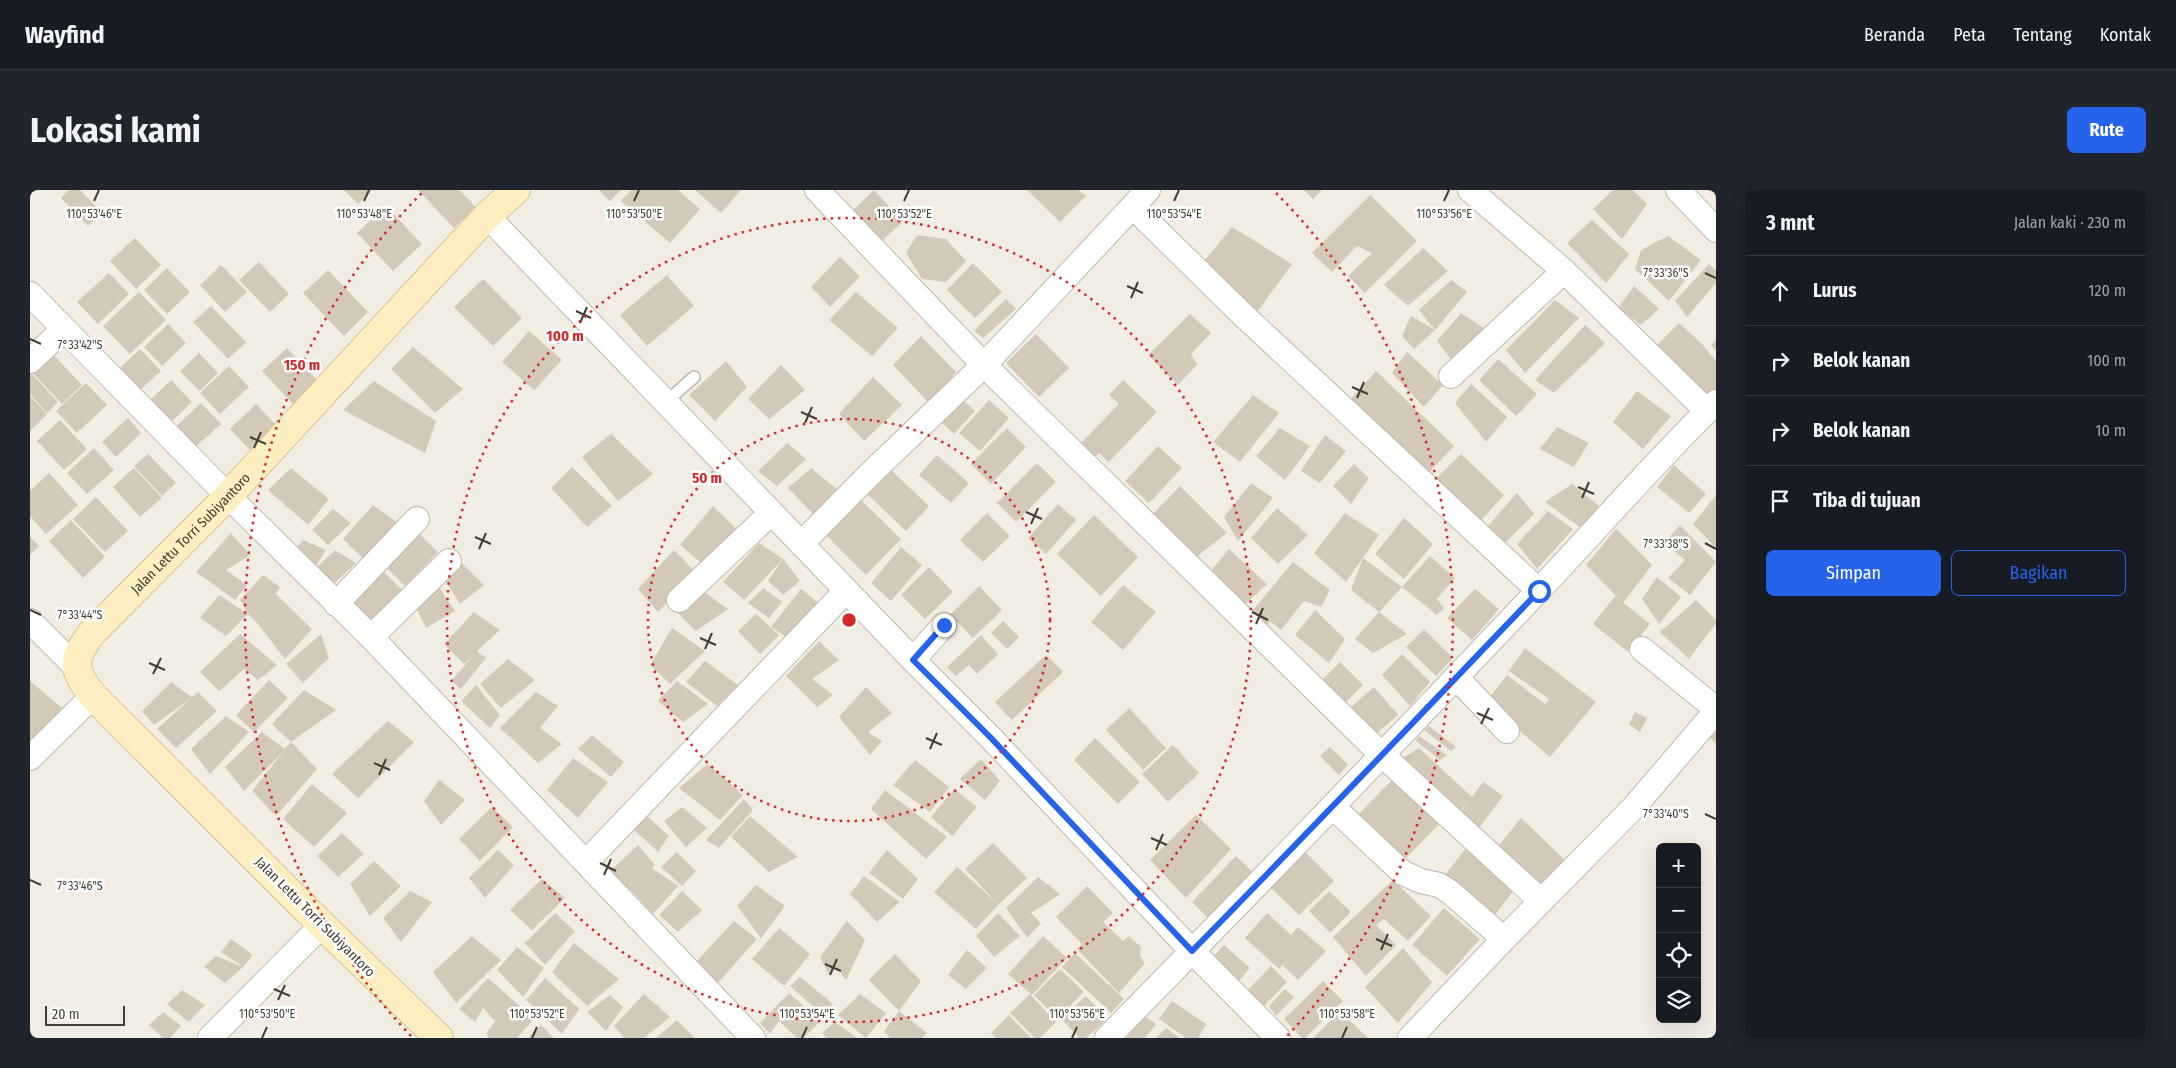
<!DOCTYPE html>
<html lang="id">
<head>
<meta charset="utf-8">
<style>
  :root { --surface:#171b24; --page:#20242c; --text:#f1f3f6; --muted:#9ea1a6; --line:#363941; --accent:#2563eb }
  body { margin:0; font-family:"Fira Sans Condensed",sans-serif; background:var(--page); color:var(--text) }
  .controls { position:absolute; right:15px; bottom:15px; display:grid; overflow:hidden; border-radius:8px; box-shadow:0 5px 20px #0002 }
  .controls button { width:45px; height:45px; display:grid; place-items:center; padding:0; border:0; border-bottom:1px solid var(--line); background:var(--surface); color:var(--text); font:25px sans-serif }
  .scale { position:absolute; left:15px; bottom:12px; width:80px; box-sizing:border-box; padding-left:5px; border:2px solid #433d33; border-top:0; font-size:14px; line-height:18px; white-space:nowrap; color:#433d33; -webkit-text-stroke:4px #fff; paint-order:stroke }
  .stop { position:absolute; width:15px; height:15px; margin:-11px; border:4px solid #2563eb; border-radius:50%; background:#fff }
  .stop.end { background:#2563eb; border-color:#fff; box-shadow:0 1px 5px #0008 }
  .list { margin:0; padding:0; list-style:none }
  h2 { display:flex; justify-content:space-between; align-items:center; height:65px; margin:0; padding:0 20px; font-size:21px }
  h2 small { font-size:16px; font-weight:400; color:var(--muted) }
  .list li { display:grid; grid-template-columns:32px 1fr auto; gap:15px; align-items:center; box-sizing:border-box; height:70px; padding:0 20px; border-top:1px solid var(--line) }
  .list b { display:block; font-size:19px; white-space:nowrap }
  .list em { font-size:16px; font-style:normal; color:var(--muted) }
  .actions { display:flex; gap:10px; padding:15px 20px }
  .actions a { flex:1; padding:11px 0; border:1px solid var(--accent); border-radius:8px; text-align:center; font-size:18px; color:var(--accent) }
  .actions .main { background:var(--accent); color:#fff }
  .icon { flex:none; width:28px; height:28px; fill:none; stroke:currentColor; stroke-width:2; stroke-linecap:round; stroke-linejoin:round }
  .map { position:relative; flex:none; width:1686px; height:848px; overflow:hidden; border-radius:8px }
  header { display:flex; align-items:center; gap:30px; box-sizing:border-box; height:70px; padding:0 25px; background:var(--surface); border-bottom:1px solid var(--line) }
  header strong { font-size:24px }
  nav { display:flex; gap:28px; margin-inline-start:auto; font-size:18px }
  .intro { display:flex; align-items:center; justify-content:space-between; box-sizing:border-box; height:120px; padding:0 30px }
  h1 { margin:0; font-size:35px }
  .button { padding:12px 22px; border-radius:8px; background:var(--accent); color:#fff; font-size:18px; font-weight:700 }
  main { display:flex; gap:30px; padding:0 30px }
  aside { flex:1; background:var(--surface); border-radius:8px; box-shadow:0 5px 20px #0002 }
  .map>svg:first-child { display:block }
</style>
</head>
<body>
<header>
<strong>Wayfind</strong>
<nav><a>Beranda</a><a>Peta</a><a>Tentang</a><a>Kontak</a></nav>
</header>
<div class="intro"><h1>Lokasi kami</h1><a class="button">Rute</a></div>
<main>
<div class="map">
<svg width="1686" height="848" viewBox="0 0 1686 848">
  <rect width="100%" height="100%" fill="#f2ede3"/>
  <!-- building -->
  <path fill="#d3c9b9" d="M39,0H50L72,23L58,36L31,8Z
    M314,0H343L328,14Z
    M388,0H429L446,17L424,38Z
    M569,0H591L580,11Z
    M601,0H648L670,19L640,53L591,11Z
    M665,0H711L691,23Z
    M844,0L873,31L850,53L821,22Z
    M997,0H1048L1056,6L1030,32Z
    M1274,0H1292L1283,9Z
    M1583,0H1603L1617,14L1592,49L1563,19Z
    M1340,5L1387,51L1335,103L1318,86L1342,63L1327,56L1302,82L1282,63Z
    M356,16L392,54L363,81L327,43Z
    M1562,30L1599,64L1576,93L1537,53Z
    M1202,37L1262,74L1222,129L1174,71Z
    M887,45L916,49L936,71L916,92L892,89L876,63Z
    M1638,46L1671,70L1639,111L1605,79L1611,60Z
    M105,48L131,75L106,99L80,71Z
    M1393,58L1418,81L1378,116L1354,95Z
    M810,67L830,87L800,117L781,97Z
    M229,72L259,104L240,122L209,90Z
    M943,73L972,102L945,128L917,100Z
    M1679,74L1686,81V93L1657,127L1645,111Z
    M191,75L217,102L195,122L170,95Z
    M137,78L160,102L137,124L114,100Z
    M298,80L338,122L314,146L273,103Z
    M79,83L99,104L68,134L47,112Z
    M637,85L664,116L617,156L590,125Z
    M453,89L492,128L463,156L424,117Z
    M1421,90L1437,102L1405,140L1389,120Z
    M1604,96L1629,119L1611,135L1588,118Z
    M109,102L136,130L100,164L73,136Z
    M826,102L868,138L842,166L799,130Z
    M976,109L986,119L953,148L944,141Z
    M1525,110L1549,128L1495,183L1476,160Z
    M181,116L216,152L198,169L163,132Z
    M1431,123L1454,138L1423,172L1407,151Z
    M1160,124L1181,143L1161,164L1167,175L1148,195L1118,165Z
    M1381,126L1405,140L1384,159L1372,146Z
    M1649,133L1673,155L1686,171V203L1669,213L1624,158Z
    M138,134L156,153L132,176L114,157Z
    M1555,135L1575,153L1524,203L1505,190Z
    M499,141L532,170L504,200L472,172Z
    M1006,144L1039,178L1009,207L976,173Z
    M891,146L926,182L900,214L863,175Z
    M1686,150V161L1681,155Z
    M383,157L433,199L405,223L361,179Z
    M257,158L288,191L264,215L232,181Z
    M110,159L131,181L107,203L87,181Z
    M19,160L52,195L32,214L0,180Z
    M1377,162L1413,195L1394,217L1362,183Z
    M169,163L188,183L170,201L150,181Z
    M1468,169L1507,204L1486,226L1449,190Z
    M696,171L717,197L685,231L659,205Z
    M751,175L775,200L739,229L718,209Z
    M199,176L219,197L190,224L170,203Z
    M1346,181L1424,256L1392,290L1314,216Z
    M0,182L28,212L17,223L0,204Z
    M843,187L872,215L834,251L809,224Z
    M141,190L162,212L138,235L117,213Z
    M1093,190L1127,222L1079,272L1069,263L1061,271L1046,258L1089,214L1079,205Z
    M344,191L406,231L395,263L313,220Z
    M56,193L77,215L47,243L26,221Z
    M1441,194L1477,227L1456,252L1425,213Z
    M1607,201L1641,226L1613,259L1583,232Z
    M1223,205L1249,223L1210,272L1183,252Z
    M0,206L17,224L0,241Z
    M933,210L945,221L924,244L912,233Z
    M959,210L979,228L950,261L929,243Z
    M171,213L191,234L162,260L142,240Z
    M226,214L246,235L220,260L200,239Z
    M98,228L111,243L86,267L72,252Z
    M30,230L57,259L34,280L7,251Z
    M1527,237L1559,253L1544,277L1510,259Z
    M977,238L996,257L961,294L941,274Z
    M1250,238L1280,256L1255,290L1226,266Z
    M581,244L623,284L588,311L552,267Z
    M1295,245L1316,261L1290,293L1271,281Z
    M757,253L776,269L747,296L728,281Z
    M1128,256L1152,278L1119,313L1095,291Z
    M64,258L84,280L57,304L37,283Z
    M118,264L146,293L132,306L104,276Z
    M1431,264L1474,305L1443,339L1406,289Z
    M907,265L939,293L921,313L889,285Z
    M1007,273L1026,292L986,332L967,313Z
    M1324,274L1339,288L1321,314L1303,296Z
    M1644,275L1676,304L1659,323L1627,297Z
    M542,277L582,316L557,337L521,298Z
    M104,278L132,308L110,327L83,297Z
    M261,278L299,309L278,335L238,300Z
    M781,278L808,300L784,325L758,298Z
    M861,280L899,316L876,341L837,304Z
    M19,283L48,315L16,344L0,326V301Z
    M1221,293L1243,308L1208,351L1194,327Z
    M1542,294L1570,317L1551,338L1515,312Z
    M1150,296L1197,343L1161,371L1123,324Z
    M1487,303L1504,324L1473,355L1457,337Z
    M1686,305V358L1663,334Z
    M66,307L98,341L75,362L43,329Z
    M831,310L871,349L836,385L796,345Z
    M1028,314L1046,330L1016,364L998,348Z
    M343,315L372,336L337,372L313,349Z
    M683,316L709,342L681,381L650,355Z
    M1247,318L1278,345L1248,374L1221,348Z
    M303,319L321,333L298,355L282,340Z
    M1518,321L1543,339L1507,379L1487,354Z
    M957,323L980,346L953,372L930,350Z
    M1315,323L1349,345L1316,392L1284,363Z
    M1064,325L1108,367L1071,406L1027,364Z
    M1374,328L1403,354L1374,389L1345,364Z
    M41,330L75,367L53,388L19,351Z
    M1650,335L1686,372L1660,405L1638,388L1655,370L1634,353Z
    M1586,339L1622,375L1593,413L1556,375Z
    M386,341L408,362L375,396L353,374Z
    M201,343L220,365L196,380L217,395L205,410L166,382Z
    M0,347L9,356L0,365Z
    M273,350L296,360L282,382L305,360L326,373L297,400L261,364Z
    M729,353L753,369L714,410L693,392Z
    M871,357L892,375L861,411L841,393Z
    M1199,359L1237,394L1210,419L1176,387Z
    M644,360L666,383L628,422L608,399Z
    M1400,366L1425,388L1407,409L1414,418L1407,425L1372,397Z
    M1333,368L1372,397L1349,422L1321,400Z
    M753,369L770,391L753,405L738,391Z
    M431,372L454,395L430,414L413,387Z
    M1263,372L1300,400L1291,417L1274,411L1251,440L1240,431L1232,441L1219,425Z
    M899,377L923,402L895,429L871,405Z
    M351,379L372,400L338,436L318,414Z
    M233,385L250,397L246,404L282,439L255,469L228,434L218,424L196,446L170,428L189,405L218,424L210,410Z
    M1627,387L1651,407L1629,434L1612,409Z
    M1093,395L1126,422L1093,460L1061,432Z
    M408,396L425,421L396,438L384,413Z
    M949,396L972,420L943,448L920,425Z
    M669,398L698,419L666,441L646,421Z
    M733,398L752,412L739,428L718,413Z
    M771,399L790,414L758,448L741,437Z
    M1445,399L1469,419L1442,450L1417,428Z
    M1585,406L1620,434L1598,462L1563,434Z
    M1666,410L1686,430V433L1659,469L1630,442Z
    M1285,420L1315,449L1299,473L1265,445Z
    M444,422L470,440L447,461L456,468L431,499L421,491L443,466L434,474L414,454Z
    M1349,422L1377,444L1343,463L1325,449Z
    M726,424L749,445L730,464L708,441Z
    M973,431L989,447L977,459L961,443Z
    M642,438L675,461L640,494L620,475Z
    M1394,439L1423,468L1406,486L1376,457Z
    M210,444L247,475L228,490L214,479L189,501L170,482Z
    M291,444L299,468L273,493L256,474Z
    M951,445L968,464L947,484L939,475L926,486L917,477Z
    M789,451L809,470L782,489L803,505L787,517L756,486Z
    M1495,458L1566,512L1520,567L1456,512L1477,485L1515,514L1519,509L1479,481Z
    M1372,464L1400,492L1380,516L1352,485Z
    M1016,465L1033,482L982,530L965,512Z
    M478,469L505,490L471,518L450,494Z
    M675,471L708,495L687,516L656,492Z
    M1310,472L1333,495L1315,513L1292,490Z
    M239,490L258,508L224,542L206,525Z
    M0,491L32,518L0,551Z
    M647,491L678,514L653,532L628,511Z
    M141,492L162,507L168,502L187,521L146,558L127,539L160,509L124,535L112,521Z
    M446,495L470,525L460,538L431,511Z
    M836,497L862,523L838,542L852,551L840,565L809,527Z
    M1344,497L1368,525L1345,545L1321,517Z
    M274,500L306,520L261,552L242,534Z
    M506,502L528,516L510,538L532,554L508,573L470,538Z
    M1099,518L1136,558L1113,580L1076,540Z
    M1605,522L1617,528L1610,542L1599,534Z
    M196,526L219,542L180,584L161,559Z
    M358,531L384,552L328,608L302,584Z
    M1399,536L1426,557L1421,561L1394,540Z
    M1686,541V554L1680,548Z
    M232,542L255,559L261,552L287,579L246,626L222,601L254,561L214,601L195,577Z
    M562,545L594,572L581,587L548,559Z
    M1389,546L1417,565L1410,570L1386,551Z
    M1065,548L1110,592L1088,614L1044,570Z
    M1143,555L1169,583L1138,612L1112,584Z
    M1300,557L1318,575L1309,585L1290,566Z
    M1389,558L1442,607L1453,592L1473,606L1446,642L1426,627L1439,611L1423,628L1366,572Z
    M543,568L578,592L548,628L517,600Z
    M951,569L970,591L955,610L930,589Z
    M885,570L919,597L900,622L863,595Z
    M678,574L713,605L690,630L649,598Z
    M1364,588L1410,633L1373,671L1327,626Z
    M409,590L435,610L411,635L394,611Z
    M282,594L317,623L284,657L253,629Z
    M924,599L947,617L922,646L901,627Z
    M855,600L917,647L896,669L841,619Z
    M714,609L723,620L689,658L676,650Z
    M462,617L483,637L450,671L429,649Z
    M652,617L677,638L656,657L634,631Z
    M1166,625L1201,659L1156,708L1120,670Z
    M617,626L639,646L628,662L603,639Z
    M720,626L768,667L739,682L701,647Z
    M1491,628L1538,673L1509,702L1466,659Z
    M312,643L334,664L308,687L287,666Z
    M963,653L997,688L969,714L946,739L904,702L927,677L967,713L935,679Z
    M608,655L625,675L622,678L648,696L623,724L601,700L595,705L578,683Z
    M1436,658L1486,698L1465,725L1415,685Z
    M468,660L484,675L455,708L439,688Z
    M857,660L888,689L873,709L839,683Z
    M1274,661L1304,691L1269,725L1239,696Z
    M647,662L666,681L652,696L631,677Z
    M1206,666L1224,683L1179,729L1162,712Z
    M344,671L371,696L340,726L320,694Z
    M834,686L870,712L847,732L820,704Z
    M1008,687L1030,704L1001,723L1011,733L997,748L976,718Z
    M512,689L535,708L502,740L480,720Z
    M1363,690L1401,726L1378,751L1354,729L1346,735L1366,755L1336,786L1303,747Z
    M726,695L755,716L731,748L707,716Z
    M1057,696L1083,723L1073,732L1093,751L1099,746L1111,757L1110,766L1115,773L1089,803L1047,759L1052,754L1026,727Z
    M380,701L402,712L371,752L353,728Z
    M652,701L672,720L648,742L629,725Z
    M1299,701L1321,722L1300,743L1279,721Z
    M1414,718L1450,749L1417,786L1382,755Z
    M525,723L545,741L515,775L495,753Z
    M968,723L990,746L964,767L946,746Z
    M1237,723L1261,745L1268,737L1296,761L1268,790L1253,776L1259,768L1249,779L1215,748Z
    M704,731L727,749L688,793L667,771Z
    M817,731L835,750L816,790L805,776L799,785L790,767Z
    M749,738L780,764L754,796L722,769Z
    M442,746L471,770L426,813L403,782Z
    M1013,746L1037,768L1002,805L978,784Z
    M201,749L223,765L213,777L195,793L174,777L186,766L213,777L191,762Z
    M544,753L589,789L557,816L522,782Z
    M1194,755L1220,778L1208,792L1182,768Z
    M487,757L514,778L493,807L467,780Z
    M1373,758L1402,792L1368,833L1335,797Z
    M937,760L957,778L936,799L918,785Z
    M1045,763L1094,809L1081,823L1032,777Z
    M865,764L891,791L869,821L839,790Z
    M1241,776L1257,792L1231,819L1215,803Z
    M1030,779L1054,802L1027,829L1004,805Z
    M770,787L803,814L794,826L760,796Z
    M458,788L504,829L487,848H459L456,844L465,831L453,818L445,832L429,819Z
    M515,788L549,819L532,844L496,810Z
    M1293,791L1313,811L1275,848H1272L1254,829Z
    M1255,799L1264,807L1246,826L1239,816Z
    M152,800L175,815L159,832L137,814Z
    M759,803L791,831L773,848H767L749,831L740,844L730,833Z
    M614,804L640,827L614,848H594L584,836Z
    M830,804L856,823L836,848L808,825Z
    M1000,804L1026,832L1010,848H1005L980,823Z
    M580,805L593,817L576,841L557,822Z
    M1056,806L1077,829L1056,848H1049L1031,828Z
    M1142,811L1176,834L1168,848H1156L1129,829Z
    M869,821L897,843L892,848H860L854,841Z
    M1310,821L1338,848H1283Z
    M133,822L151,836L140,848H133L119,835Z
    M979,825L1001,848H966L961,843Z
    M1115,826L1126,834L1115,848H1096Z
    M647,830L665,848H626Z
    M805,832L827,848H797L792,843Z
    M511,835L524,848H498Z
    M1136,838L1150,848H1126Z"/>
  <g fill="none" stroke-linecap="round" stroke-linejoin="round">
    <!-- service casing -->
    <g stroke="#c0b8a9" stroke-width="14">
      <path id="service" d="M635,213L664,187"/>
    </g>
    <!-- minor casing -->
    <g stroke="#c0b8a9" stroke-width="26">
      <path id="minor" d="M787,0L954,175L1351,564L1511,711
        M1440,0L1534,81L1677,221
        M1648,0L1686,40
        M1103,17L1211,123L1509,401
        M457,26L883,470L961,548L1162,761L1248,848
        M0,104L198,306L341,447L723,848
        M0,171L34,139
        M1421,186L1534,81
        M771,354L840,284L954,175L1118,0
        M649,410L741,323
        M306,414L387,329
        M0,431L46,477
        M341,447L419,371
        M1612,459L1686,519
        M883,470L914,435
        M1426,487L1477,541
        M0,568L63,506
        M1303,617L1373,683L1391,691L1409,695L1420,702L1474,749
        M556,672L816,401
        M180,848L292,735
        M1077,848C1222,701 1365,552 1507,402C1567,339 1624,273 1686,212
        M1380,848L1474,749L1604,617L1686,521"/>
    </g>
    <!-- secondary casing -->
    <g stroke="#d5c394" stroke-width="30">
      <g id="secondary">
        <path id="s1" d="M409,848L292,735L63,506C43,480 41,471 61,444L198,306L457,26L486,0"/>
      </g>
    </g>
    <!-- service -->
    <use href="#service" stroke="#fff" stroke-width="11"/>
    <!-- minor -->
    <use href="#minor" stroke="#fff" stroke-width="24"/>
    <!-- secondary -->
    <use href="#secondary" stroke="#feefc0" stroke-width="28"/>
  </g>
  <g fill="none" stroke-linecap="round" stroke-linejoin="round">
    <!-- route -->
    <path stroke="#2563eb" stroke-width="6" d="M914,435L883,470L961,548L1162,761C1279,642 1394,521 1509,401"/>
  </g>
  <!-- ticks -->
  <path fill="none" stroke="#433d33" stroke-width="2" d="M64,11L69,0M334,11L339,0M604,11L609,0M874,11L879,0M1144,11L1149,0M1414,11L1419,0M1675,83L1686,88M1097,96L1113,103M1101,108L1108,92M546,121L561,128M550,133L557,117M0,149L11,154M1322,197L1338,204M1327,208L1334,192M771,222L787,229M775,233L782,217M220,247L236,254M224,258L231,242M1548,297L1564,304M1552,308L1559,292M996,322L1012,329M1001,334L1008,318M445,347L461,354M1675,353L1686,359M449,359L456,343M0,420L11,425M1222,422L1238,430M1226,434L1233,418M670,448L686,455M675,459L682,443M119,473L135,480M123,484L131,468M1447,523L1463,530M1451,534L1459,518M896,548L912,555M900,559L907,543M344,573L360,580M349,585L356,569M1675,624L1686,629M1121,648L1137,655M1126,660L1133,644M570,673L586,681M574,685L581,669M0,690L11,695M1346,749L1362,756M1351,760L1358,744M795,774L811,781M800,785L807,769M244,799L260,806M248,810L255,795M232,848L237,837M502,848L507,837M772,848L777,837M1042,848L1047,837M1312,848L1317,837"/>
  <!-- distance rings -->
  <g fill="none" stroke="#d62828" stroke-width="2.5" stroke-dasharray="2.5 5">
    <circle cx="819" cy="430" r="201"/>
    <circle cx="819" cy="430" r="402"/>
    <path d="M381 846A604 604 0 0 1 392 3M1246 3A604 604 0 0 1 1257 846"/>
  </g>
  <g text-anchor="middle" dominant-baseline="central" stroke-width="5" stroke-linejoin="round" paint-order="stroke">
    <!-- street labels -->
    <g font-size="14" fill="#433d33" stroke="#fff">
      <text stroke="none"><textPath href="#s1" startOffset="698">Jalan Lettu Torri Subiyantoro</textPath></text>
      <text transform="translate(285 727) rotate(45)">Jalan Lettu Torri Subiyantoro</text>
    </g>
  </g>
  <g font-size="12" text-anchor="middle" fill="#433d33" stroke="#fff" stroke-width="5" stroke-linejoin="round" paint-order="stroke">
    <text x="64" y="28">110°53'46"E</text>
    <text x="334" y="28">110°53'48"E</text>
    <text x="874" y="28">110°53'52"E</text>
    <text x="1144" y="28">110°53'54"E</text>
    <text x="1414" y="28">110°53'56"E</text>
    <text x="604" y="28">110°53'50"E</text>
    <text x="1636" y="87">7°33'36"S</text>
    <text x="50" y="159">7°33'42"S</text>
    <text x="1636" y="358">7°33'38"S</text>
    <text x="50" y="429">7°33'44"S</text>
    <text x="1636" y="628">7°33'40"S</text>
    <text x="50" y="700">7°33'46"S</text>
    <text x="237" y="828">110°53'50"E</text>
    <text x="507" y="828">110°53'52"E</text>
    <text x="777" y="828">110°53'54"E</text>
    <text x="1047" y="828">110°53'56"E</text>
    <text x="1317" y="828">110°53'58"E</text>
  </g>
  <circle cx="819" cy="430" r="8" fill="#d62828" stroke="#fff" stroke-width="2.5"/>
  <g font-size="15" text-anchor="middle" font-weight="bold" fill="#d62828" stroke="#fff" stroke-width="5" stroke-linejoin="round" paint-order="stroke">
    <text x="535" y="151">100 m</text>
    <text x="272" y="180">150 m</text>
    <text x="677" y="293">50 m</text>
  </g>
</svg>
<div class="controls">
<button>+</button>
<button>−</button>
<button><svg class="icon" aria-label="locate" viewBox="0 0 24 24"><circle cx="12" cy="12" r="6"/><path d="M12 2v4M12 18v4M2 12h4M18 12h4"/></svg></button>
<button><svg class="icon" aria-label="layers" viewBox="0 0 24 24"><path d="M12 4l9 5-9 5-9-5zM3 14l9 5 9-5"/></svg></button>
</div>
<div class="scale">20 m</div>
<div class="stop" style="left:1509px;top:401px"></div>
<div class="stop end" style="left:914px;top:435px"></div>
</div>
<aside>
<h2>3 mnt<small>Jalan kaki · 230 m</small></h2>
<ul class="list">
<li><svg class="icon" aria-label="ahead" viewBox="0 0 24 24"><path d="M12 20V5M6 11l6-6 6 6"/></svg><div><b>Lurus</b></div><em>120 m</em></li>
<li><svg class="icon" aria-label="right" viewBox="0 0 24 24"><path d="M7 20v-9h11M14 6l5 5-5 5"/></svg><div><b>Belok kanan</b></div><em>100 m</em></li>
<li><svg class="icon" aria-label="right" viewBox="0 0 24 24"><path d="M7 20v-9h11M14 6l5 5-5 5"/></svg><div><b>Belok kanan</b></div><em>10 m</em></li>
<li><svg class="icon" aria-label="arrive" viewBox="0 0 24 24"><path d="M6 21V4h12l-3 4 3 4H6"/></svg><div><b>Tiba di tujuan</b></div></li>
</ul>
<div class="actions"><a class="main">Simpan</a><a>Bagikan</a></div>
</aside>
</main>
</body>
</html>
